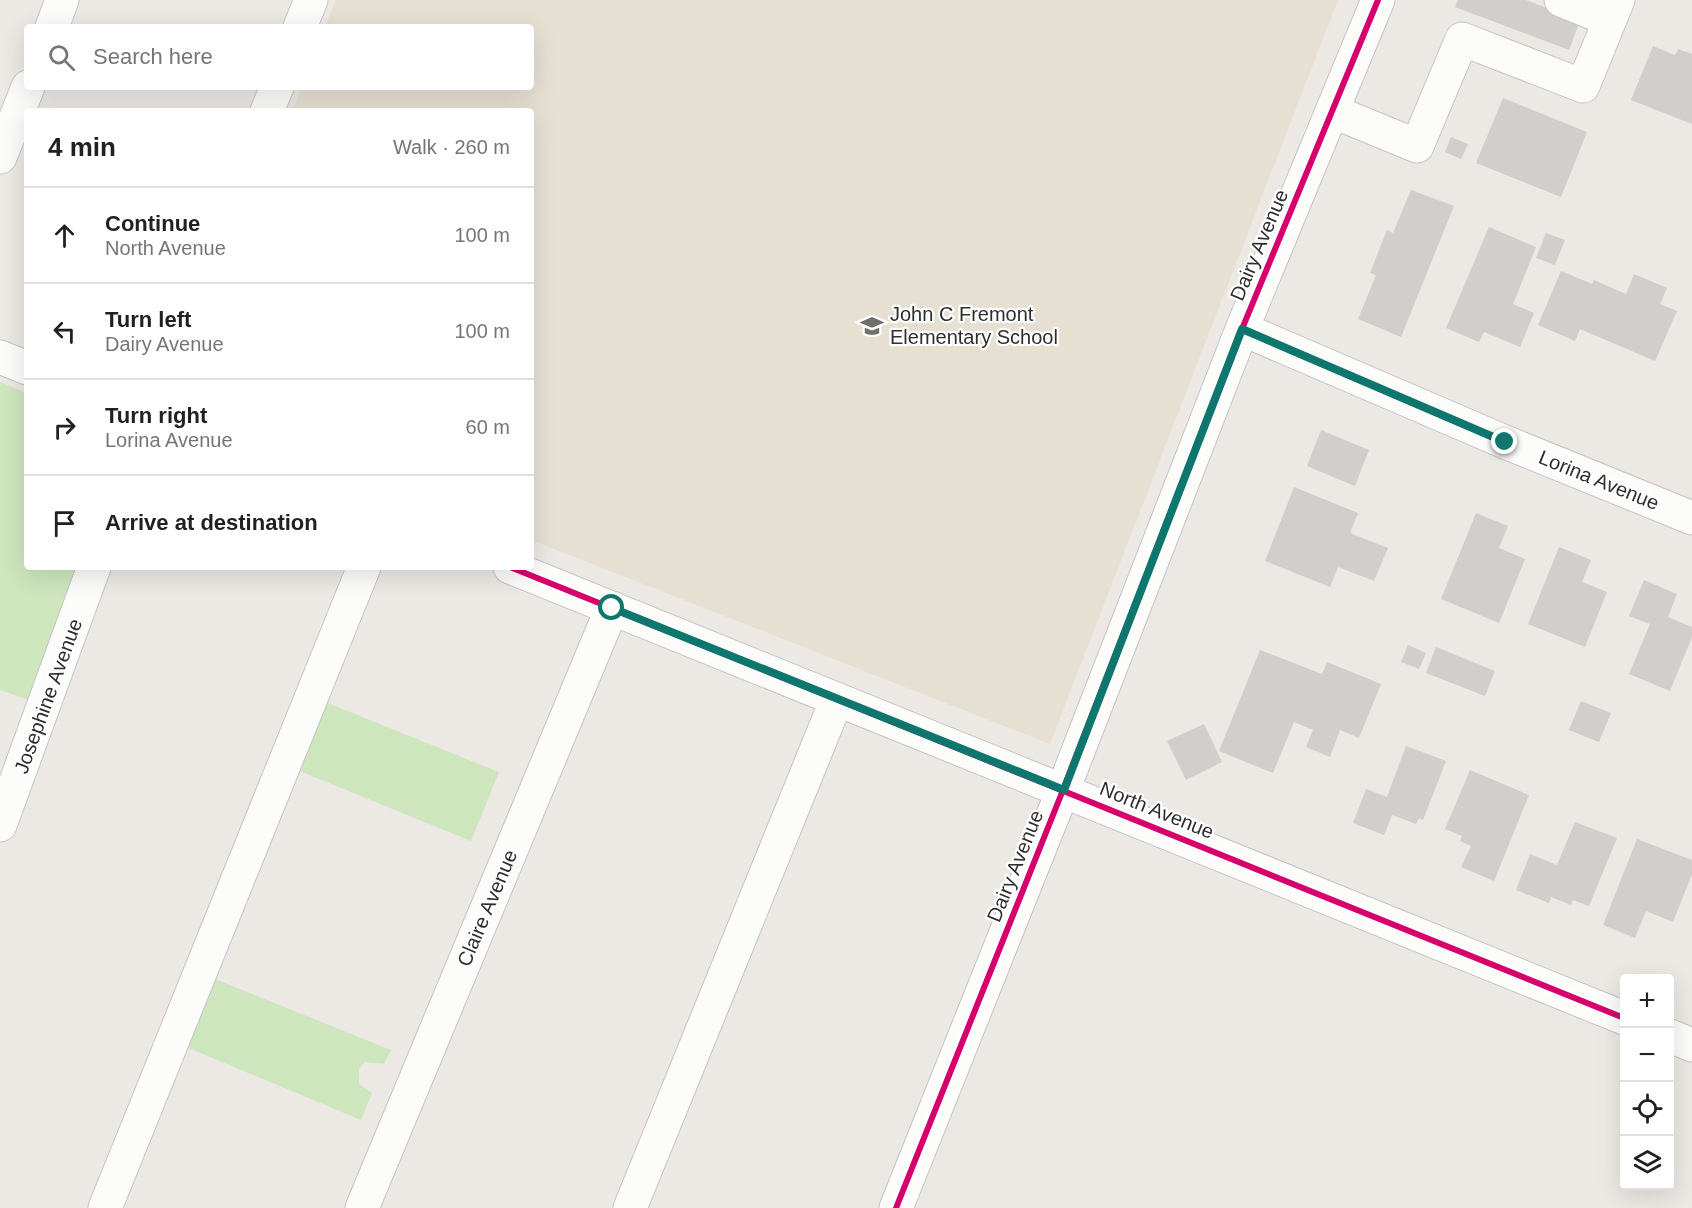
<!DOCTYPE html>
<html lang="en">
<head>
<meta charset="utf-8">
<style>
  :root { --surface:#fff; --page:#f2f2f2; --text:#202124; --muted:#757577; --line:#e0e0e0 }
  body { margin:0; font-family:Arial,sans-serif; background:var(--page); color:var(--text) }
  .controls { position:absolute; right:18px; bottom:18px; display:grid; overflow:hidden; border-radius:6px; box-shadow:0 6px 24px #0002 }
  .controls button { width:54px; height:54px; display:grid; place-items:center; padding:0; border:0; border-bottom:2px solid var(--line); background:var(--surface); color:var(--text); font:30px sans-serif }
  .stop { position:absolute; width:18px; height:18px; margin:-14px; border:4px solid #0f766e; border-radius:50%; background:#fff }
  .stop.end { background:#0f766e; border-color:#fff; box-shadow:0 2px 6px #0008 }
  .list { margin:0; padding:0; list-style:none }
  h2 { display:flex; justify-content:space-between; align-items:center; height:78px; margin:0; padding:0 24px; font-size:26px }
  h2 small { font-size:20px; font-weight:400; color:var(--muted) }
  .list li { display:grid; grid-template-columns:39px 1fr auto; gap:18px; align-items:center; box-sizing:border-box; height:96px; padding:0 24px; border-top:2px solid var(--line) }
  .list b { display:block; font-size:22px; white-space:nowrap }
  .list p { margin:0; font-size:20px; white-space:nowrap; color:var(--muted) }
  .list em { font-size:20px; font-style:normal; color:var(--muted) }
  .icon { flex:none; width:33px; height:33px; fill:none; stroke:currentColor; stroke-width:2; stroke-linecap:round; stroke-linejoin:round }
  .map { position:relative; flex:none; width:1692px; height:1208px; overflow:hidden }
  .search { position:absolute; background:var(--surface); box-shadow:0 6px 24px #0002; left:24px; top:24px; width:510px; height:66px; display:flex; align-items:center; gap:15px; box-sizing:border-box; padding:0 21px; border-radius:6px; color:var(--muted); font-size:22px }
  .panel { position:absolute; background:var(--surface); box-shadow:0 6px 24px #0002; left:24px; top:108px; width:510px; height:462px; border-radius:6px }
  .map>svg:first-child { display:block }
</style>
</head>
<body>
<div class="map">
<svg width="1692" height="1208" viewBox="0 0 1692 1208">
  <rect width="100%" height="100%" fill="#ece8e4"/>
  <!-- education -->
  <path fill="#e6e0d3" d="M336,0H1338L1050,744L531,540V111H292L302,87H531V27H325Z"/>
  <!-- green -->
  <path fill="#cee6be" d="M0,382L27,393V567H95L37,703L0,690Z
    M325,702L499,772L471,841L297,770Z
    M215,979L391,1050L384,1064L365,1062L359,1069V1084L372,1093L361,1120L186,1047Z"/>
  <!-- building -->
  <path fill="#d1cecb" d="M1458,0H1526L1580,21L1569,50L1455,7Z
    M1653,46L1675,55L1678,49L1692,54V124L1631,100Z
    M1503,98L1587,132L1561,197L1476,163Z
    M1451,137L1468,144L1461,159L1445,152Z
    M1411,190L1454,206L1401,337L1358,319L1376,275L1370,273L1387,230L1393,233Z
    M1489,227L1536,247L1513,304L1534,313L1520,347L1484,332L1479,342L1446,328Z
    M1546,233L1565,240L1555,265L1536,258Z
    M1561,271L1592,284L1594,280L1626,294L1634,274L1667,288L1660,304L1677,311L1655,361L1580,329L1575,341L1538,325Z
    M1321,430L1369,450L1355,486L1307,466Z
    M1294,487L1358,513L1350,533L1388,548L1374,581L1338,567L1330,587L1265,561Z
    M1476,513L1508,526L1499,548L1525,559L1499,623L1441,599Z
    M1559,547L1591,560L1582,582L1607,592L1585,647L1528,624Z
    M1644,580L1677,594L1668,617L1692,627V637L1670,691L1629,674L1650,624L1629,616Z
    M1408,645L1426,653L1419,669L1401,662Z
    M1436,647L1495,671L1485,696L1426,673Z
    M1260,650L1322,674L1327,662L1381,684L1359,738L1340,730L1330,757L1306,747L1313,730L1294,722L1273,773L1219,751Z
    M1581,701L1611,713L1599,742L1569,730Z
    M1204,724L1222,762L1186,780L1167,741Z
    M1406,746L1446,761L1423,820L1419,818L1416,824L1392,815L1384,835L1353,823L1366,789L1387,797Z
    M1470,770L1529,795L1494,881L1461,867L1471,846L1460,841L1462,836L1445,829Z
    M1575,822L1617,838L1589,906L1573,900L1571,905L1551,897L1549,903L1516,890L1530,854L1557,865Z
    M1637,839L1692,860V874L1673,922L1646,911L1635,938L1603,925Z"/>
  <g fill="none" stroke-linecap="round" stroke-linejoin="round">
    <!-- minor casing -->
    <g stroke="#c5c4c5" stroke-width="35">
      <path id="minor" d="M1561,0L1610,20
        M52,27L62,0
        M300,27L311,0
        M267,111L277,87
        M1332,111L1417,146L1462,39L1583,86L1618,0
        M0,157L28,87
        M1242,329L1505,442L1692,518
        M0,357L27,368
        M510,567L1624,1018
        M0,825L94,567
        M1670,1036L1692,1045
        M105,1208L364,567
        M362,1208L612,608
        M630,1208L837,699
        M896,1208L1063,790L1242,329L1378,0"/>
    </g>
    <!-- minor -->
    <use href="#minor" stroke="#fcfcfb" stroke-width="33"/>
    <!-- cycleway casing -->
    <g stroke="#fff" stroke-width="10">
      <path id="cycleway" d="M510,567L1624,1018
        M896,1208L1063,790L1242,329L1378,0"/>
    </g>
    <!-- cycleway -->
    <use href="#cycleway" stroke="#d6006c" stroke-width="6"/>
  </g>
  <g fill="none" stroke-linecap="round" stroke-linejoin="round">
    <!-- route -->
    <path stroke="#0f766e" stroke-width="8" d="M612,608L1064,790L1242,329L1505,442"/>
  </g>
  <!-- icons -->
  <defs>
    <g id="school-bare" transform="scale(1.8)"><path d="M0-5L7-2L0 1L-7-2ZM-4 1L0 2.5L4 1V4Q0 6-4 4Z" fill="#706f6e" stroke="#fff" stroke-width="2.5" paint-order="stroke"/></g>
  </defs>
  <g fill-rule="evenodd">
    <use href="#school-bare" x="872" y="326"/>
  </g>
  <g text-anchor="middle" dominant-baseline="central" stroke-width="4.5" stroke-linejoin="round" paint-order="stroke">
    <!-- street labels -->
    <g font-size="20" fill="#2e2e2e" stroke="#fff">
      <text transform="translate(1259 245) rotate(-67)">Dairy Avenue</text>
      <text transform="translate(1599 480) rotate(22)">Lorina Avenue</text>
      <text transform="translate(48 696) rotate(-70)">Josephine Avenue</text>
      <text transform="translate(1157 810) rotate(22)">North Avenue</text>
      <text transform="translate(1015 866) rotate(-68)">Dairy Avenue</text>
      <text transform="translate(487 908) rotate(-67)">Claire Avenue</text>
    </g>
    <!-- poi labels -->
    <g font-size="20" fill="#2e2e2e" stroke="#fff" text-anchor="start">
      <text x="890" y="314">John C Fremont<tspan x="890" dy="23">Elementary School</tspan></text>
    </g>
  </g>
</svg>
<div class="controls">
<button>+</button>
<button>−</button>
<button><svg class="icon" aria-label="locate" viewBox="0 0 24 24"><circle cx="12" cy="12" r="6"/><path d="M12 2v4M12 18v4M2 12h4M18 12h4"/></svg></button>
<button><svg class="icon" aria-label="layers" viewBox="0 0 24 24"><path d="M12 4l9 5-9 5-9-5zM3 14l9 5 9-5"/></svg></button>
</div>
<div class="stop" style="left:612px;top:608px"></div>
<div class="stop end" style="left:1505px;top:442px"></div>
<div class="search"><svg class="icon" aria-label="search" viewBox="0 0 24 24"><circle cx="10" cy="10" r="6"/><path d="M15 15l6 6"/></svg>Search here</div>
<section class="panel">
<h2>4 min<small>Walk · 260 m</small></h2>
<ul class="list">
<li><svg class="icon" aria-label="ahead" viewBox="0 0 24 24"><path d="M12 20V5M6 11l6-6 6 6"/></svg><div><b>Continue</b><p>North Avenue</p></div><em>100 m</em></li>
<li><svg class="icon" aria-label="left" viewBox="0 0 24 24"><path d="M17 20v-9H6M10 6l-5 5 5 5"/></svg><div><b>Turn left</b><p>Dairy Avenue</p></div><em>100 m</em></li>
<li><svg class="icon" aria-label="right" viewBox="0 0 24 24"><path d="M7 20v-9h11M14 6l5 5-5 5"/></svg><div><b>Turn right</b><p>Lorina Avenue</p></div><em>60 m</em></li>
<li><svg class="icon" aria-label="arrive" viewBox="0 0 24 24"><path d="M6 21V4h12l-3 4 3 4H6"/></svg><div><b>Arrive at destination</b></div></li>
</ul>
</section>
</div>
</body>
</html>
